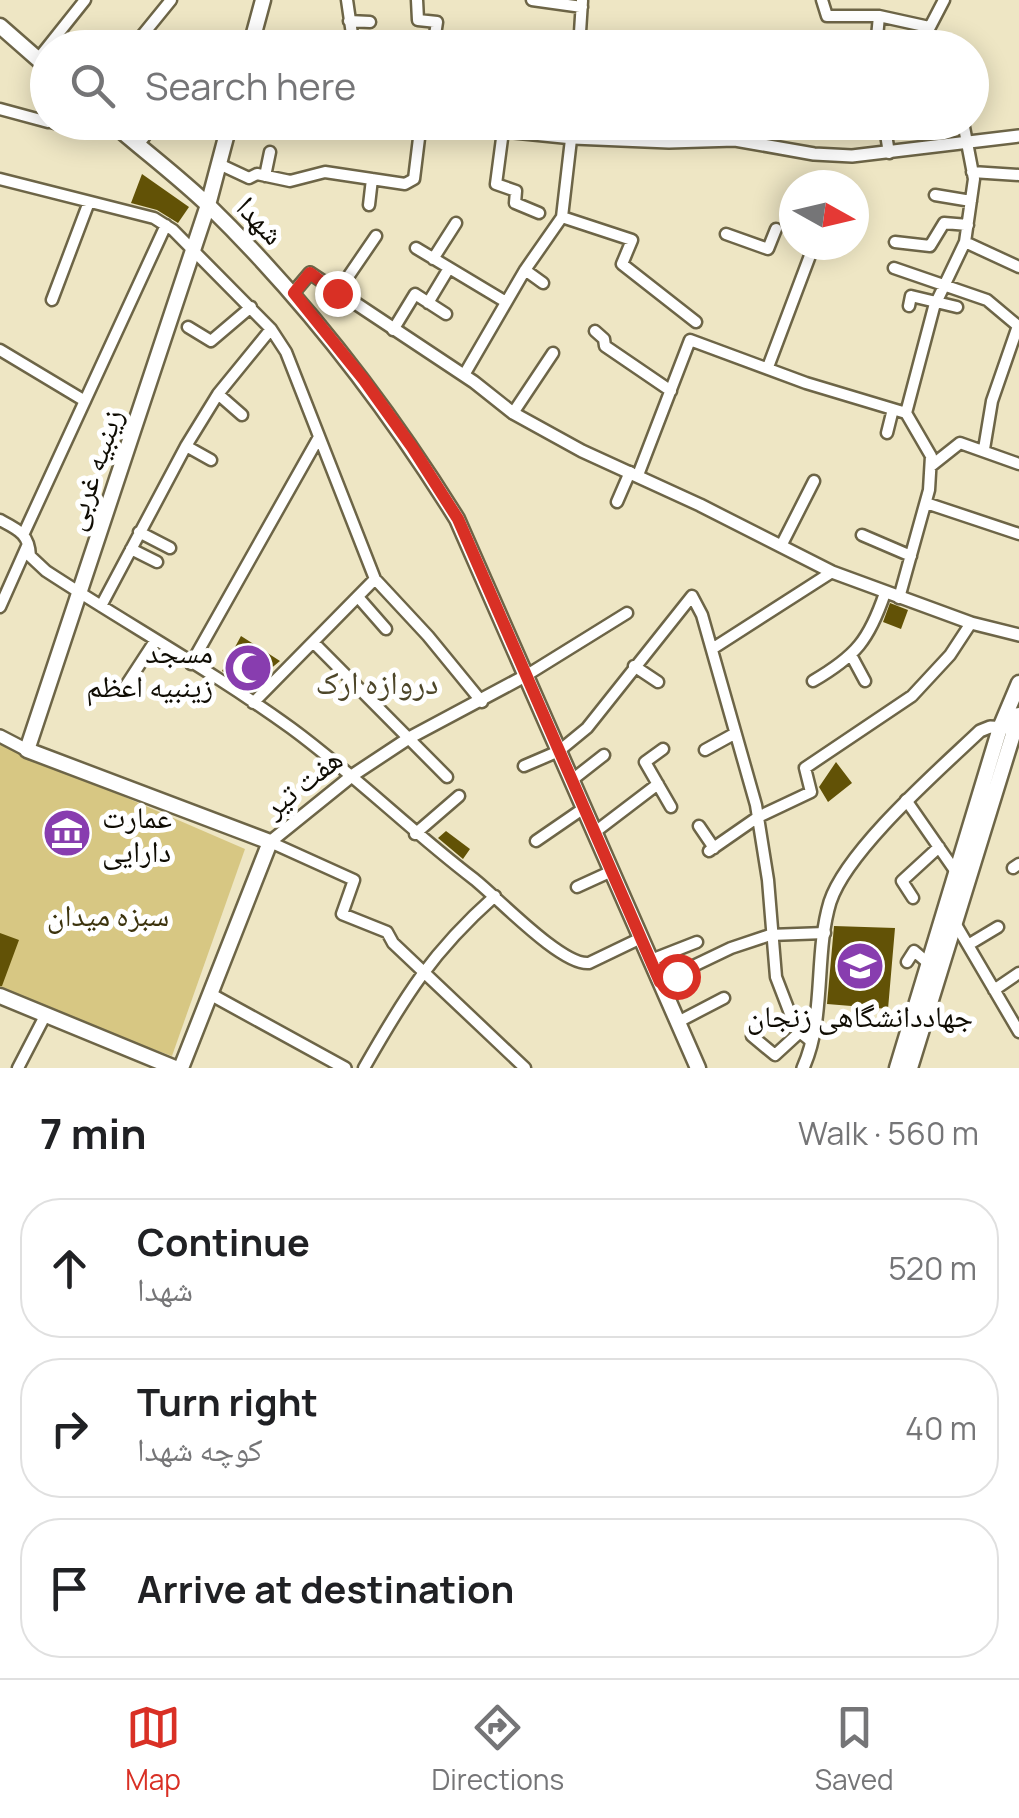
<!DOCTYPE html>
<html lang="en">
<head>
<meta charset="utf-8">
<style>
  :root { --surface:#fff; --page:#f2f2f2; --text:#202124; --muted:#757577; --line:#e0e0e0; --accent:#d93025 }
  body { margin:0; font-family:Manrope,"Noto Naskh Arabic",sans-serif; background:var(--page); color:var(--text) }
  .compass { position:absolute; left:779px; top:170px; width:90px; height:90px; border-radius:50%; background:var(--surface); box-shadow:0 5px 25px #0003; rotate:98deg }
  .stop { position:absolute; width:30px; height:30px; margin:-22px; border:8px solid #d93025; border-radius:50%; background:#fff }
  .stop.end { background:#d93025; border-color:#fff; box-shadow:0 2px 10px #0008 }
  .list { margin:0; padding:0; list-style:none }
  h2 { display:flex; justify-content:space-between; align-items:center; height:130px; margin:0; padding:0 40px; font-size:42px }
  h2 small { font-size:32px; font-weight:400; color:var(--muted) }
  .list li { display:grid; grid-template-columns:65px 1fr auto; gap:30px; align-items:center; box-sizing:border-box; height:140px; margin:0 20px 20px; padding:0 20px; border:2px solid var(--line); border-radius:40px }
  .list b { display:block; font-size:38px; white-space:nowrap }
  .list p { margin:0; font-size:32px; white-space:nowrap; color:var(--muted) }
  .list em { font-size:32px; font-style:normal; color:var(--muted) }
  .icon { flex:none; width:55px; height:55px; fill:none; stroke:currentColor; stroke-width:2; stroke-linecap:round; stroke-linejoin:round }
  .map { position:relative; flex:none; width:1019px; height:1068px; overflow:hidden }
  .search { position:absolute; background:var(--surface); box-shadow:0 5px 25px #0003; left:30px; right:30px; top:30px; height:110px; display:flex; align-items:center; gap:25px; box-sizing:border-box; padding:0 35px; border-radius:55px; color:var(--muted); font-size:38px }
  .sheet { height:610px; background:var(--surface) }
  nav { display:flex; justify-content:space-around; align-items:center; box-sizing:border-box; height:140px; border-top:2px solid var(--line); background:var(--surface); font-size:28px; color:var(--muted) }
  nav a { display:grid; justify-items:center; gap:5px }
  nav .on { color:var(--accent) }
  .map>svg:first-child { display:block }
</style>
</head>
<body>
<div class="map">
<svg width="1019" height="1068" viewBox="0 0 1019 1068">
  <rect width="100%" height="100%" fill="#eee6c4"/>
  <!-- green -->
  <path fill="#d7c783" d="M0,743L245,849L172,1056L0,994Z"/>
  <!-- building -->
  <path fill="#625206" d="M142,174L189,207L178,223L157,210L131,203Z
    M890,603L908,610L901,629L883,622Z
    M241,636L280,661L258,679L262,682L253,691L222,671Z
    M836,762L852,783L828,802L819,787Z
    M58,810L87,821L74,856L46,846Z
    M446,831L470,849L463,859L438,838Z
    M834,926L895,928L888,1009L827,1004Z
    M0,933L19,940L2,986H0Z"/>
  <g fill="none" stroke-linecap="round" stroke-linejoin="round">
    <!-- minor casing -->
    <g stroke="#6d6547" stroke-width="15">
      <path id="minor" d="M347,0L354,48
        M417,0L418,20L437,22L433,48
        M532,0L582,7
        M822,0L827,16H879L929,27
        M349,21L370,22
        M494,43L520,48
        M132,48L171,0
        M579,48L582,1
        M876,48L879,16
        M919,48L944,0
        M38,59L85,0
        M0,109L48,122
        M51,122L69,127L81,122
        M884,122L889,153
        M503,131L496,184L516,191L515,203L539,213
        M138,145L156,122
        M219,164L249,178L257,174L290,181L325,172L405,184L414,179L421,122
        M972,172L1019,175
        M265,176L270,152
        M0,179L154,218L173,230L271,329L286,352L375,579L428,636L482,702
        M935,195L971,201
        M369,205L372,179
        M562,217L632,240L622,264L696,322
        M726,234L768,249L776,229
        M895,242L930,246L944,223L968,225
        M965,242L1019,267
        M416,248L506,302
        M433,259L456,223
        M894,268L987,300L1018,326L992,401L984,449
        M525,270L543,283
        M337,293L376,236
        M52,300L89,202
        M428,303L449,268
        M909,306L911,296L957,307
        M188,327L211,341L251,307
        M393,330L415,294L446,314
        M595,331L604,339L605,346L671,391
        M0,350L85,401
        M768,367L814,245
        M464,375L525,270L562,217L573,122
        M218,394L242,415
        M513,413L553,353
        M906,413L934,307L965,242L974,179L963,122
        M887,433L893,409
        M186,446L211,460
        M931,466L960,443L1019,464
        M638,475L690,340L806,383L906,413L931,456L929,490L899,598
        M617,502L630,472
        M926,503L1019,534
        M0,520C19,530 29,534 30,556L46,571C127,624 212,671 291,728C355,775 411,831 474,879C498,898 562,966 589,963L641,938
        M139,532L170,548
        M24,533L166,225
        M862,535L911,556
        M781,546L814,481
        M131,549L157,562
        M358,597L386,629
        M101,606L186,446L218,394L271,329
        M0,607L28,544
        M313,642L447,777
        M712,649L832,572
        M851,655L865,681
        M191,664L319,437
        M634,666L658,682
        M527,675L627,613
        M813,681C856,656 869,640 885,593
        M123,690L155,641
        M253,703L375,579
        M663,749L645,762L671,807
        M705,750L734,734
        M524,766L559,751L587,728L692,596L702,615L756,805L768,880L776,977L796,1029L811,1041
        M572,780L604,755
        M906,800L956,872
        M699,826L714,848
        M595,832L658,784
        M415,834L459,796
        M536,841L584,808
        M270,842L354,880L342,914L387,932L393,943L525,1068
        M709,851L758,817L811,792L805,768L912,696L950,655L971,623
        M1013,868L1019,864
        M577,887L612,871
        M913,898L902,881L939,847
        M955,923L1019,1032
        M968,945L998,927
        M651,960L697,942
        M907,962L914,951L928,963
        M660,982L731,948L770,935L825,933
        M994,990L1019,973
        M678,1022L724,998
        M752,1036L775,1055L800,1032
        M18,1068L46,1014
        M364,1068C405,996 432,952 495,896"/>
    </g>
    <!-- tertiary casing -->
    <g stroke="#6d6547" stroke-width="16">
      <path id="tertiary" d="M415,122L573,138L669,142L735,140L814,154L852,156L1019,136
        M293,293L310,273L474,382L513,413L582,451L700,505L832,572L971,623L1019,635
        M0,736L27,750
        M270,842L353,775L409,738L527,675
        M212,995L345,1068
        M803,1068C826,1017 814,955 830,902C847,850 939,770 980,731L990,727L1007,728"/>
    </g>
    <!-- secondary casing -->
    <g stroke="#6d6547" stroke-width="19">
      <path id="secondary" d="M0,26L48,68
        M250,48L263,0
        M111,122C144,151 179,177 210,207C306,301 386,405 457,519L698,1068
        M0,996L175,1068
        M181,1068L270,842L27,750L208,205L230,122
        M897,1068L1000,728L1019,683
        M910,1068L1019,715"/>
    </g>
    <!-- minor -->
    <use href="#minor" stroke="#fff" stroke-width="10"/>
    <!-- tertiary -->
    <use href="#tertiary" stroke="#fff" stroke-width="11"/>
    <!-- secondary -->
    <use href="#secondary" stroke="#fff" stroke-width="14"/>
  </g>
  <g fill="none" stroke-linecap="round" stroke-linejoin="round">
    <!-- route -->
    <path stroke="#d93025" stroke-width="12" d="M337,293L310,273L294,293L364,380L412,447L458,519L660,982L677,976"/>
  </g>
  <!-- icons -->
  <defs>
    <g id="mosque-disc" transform="scale(2.5)"><circle r="9.5" fill="#883daf" stroke="#fff"/><path d="M3.5-4.9A6 6 0 1 0 3.5 4.9A5 5 0 1 1 3.5-4.9Z" fill="#fff"/></g>
    <g id="museum-disc" transform="scale(2.5)"><circle r="9.5" fill="#883daf" stroke="#fff"/><path d="M0-6L6-3V-2H-6V-3ZM-5-1h2V3h-2ZM-1-1h2V3h-2ZM3-1h2V3H3ZM-6 4H6V6H-6Z" fill="#fff"/></g>
    <g id="university-disc" transform="scale(2.5)"><circle r="9.5" fill="#883daf" stroke="#fff"/><path d="M0-5L7-2L0 1L-7-2ZM-4 1L0 2.5L4 1V4Q0 6-4 4Z" fill="#fff"/></g>
  </defs>
  <g fill-rule="evenodd">
    <use href="#mosque-disc" x="248" y="668"/>
    <use href="#museum-disc" x="67" y="833"/>
    <use href="#university-disc" x="860" y="966"/>
  </g>
  <g text-anchor="middle" dominant-baseline="central" stroke-width="10" stroke-linejoin="round" paint-order="stroke">
    <!-- street labels -->
    <g font-size="30" fill="#0f0c03" stroke="#fff">
      <text transform="translate(261 220) rotate(46)">شهدا</text>
      <text transform="translate(92 469) rotate(-71)">زینبیه غربی</text>
      <text transform="translate(302 782) rotate(-38)">هفت تیر</text>
    </g>
    <!-- poi labels -->
    <g font-size="30" fill="#0f0c03" stroke="#fff" text-anchor="end">
      <text x="213" y="651">مسجد<tspan x="213" dy="34">زینبیه اعظم</tspan></text>
      <text x="102" y="816" text-anchor="start">عمارت<tspan x="102" dy="34">دارایی</tspan></text>
      <text x="860" y="1015" text-anchor="middle">جهاددانشگاهی زنجان</text>
    </g>
    <!-- park labels -->
    <g font-size="30" fill="#3c330d" stroke="#fff">
      <text x="108" y="914">سبزه میدان</text>
    </g>
    <!-- neighbourhood labels -->
    <g font-size="32" fill="#4d4629" stroke="#fff">
      <text x="377" y="682">دروازه ارک</text>
    </g>
  </g>
</svg>
<svg class="compass" viewBox="-18 -18 36 36"><path d="M0-13l5 13h-10z" fill="#e53935"/><path d="M0 13l5-13h-10z" fill="#757577"/></svg>
<div class="stop" style="left:677px;top:976px"></div>
<div class="stop end" style="left:337px;top:293px"></div>
<div class="search"><svg class="icon" aria-label="search" viewBox="0 0 24 24"><circle cx="10" cy="10" r="6"/><path d="M15 15l6 6"/></svg>Search here</div>
</div>
<section class="sheet">
<h2>7 min<small>Walk · 560 m</small></h2>
<ul class="list">
<li><svg class="icon" aria-label="ahead" viewBox="0 0 24 24"><path d="M12 20V5M6 11l6-6 6 6"/></svg><div><b>Continue</b><p>شهدا</p></div><em>520 m</em></li>
<li><svg class="icon" aria-label="right" viewBox="0 0 24 24"><path d="M7 20v-9h11M14 6l5 5-5 5"/></svg><div><b>Turn right</b><p>کوچه شهدا</p></div><em>40 m</em></li>
<li><svg class="icon" aria-label="arrive" viewBox="0 0 24 24"><path d="M6 21V4h12l-3 4 3 4H6"/></svg><div><b>Arrive at destination</b></div></li>
</ul>
</section>
<nav>
<a class="on"><svg class="icon" aria-label="map" viewBox="0 0 24 24"><path d="M3 6l6-2 6 2 6-2v14l-6 2-6-2-6 2zM9 4v14M15 6v14"/></svg>Map</a>
<a><svg class="icon" aria-label="directions" viewBox="0 0 24 24"><path d="M12 3l9 9-9 9-9-9zM9 14v-3h6M13 9l2 2-2 2"/></svg>Directions</a>
<a><svg class="icon" aria-label="saved" viewBox="0 0 24 24"><path d="M7 4h10v16l-5-4-5 4z"/></svg>Saved</a>
</nav>
</body>
</html>
